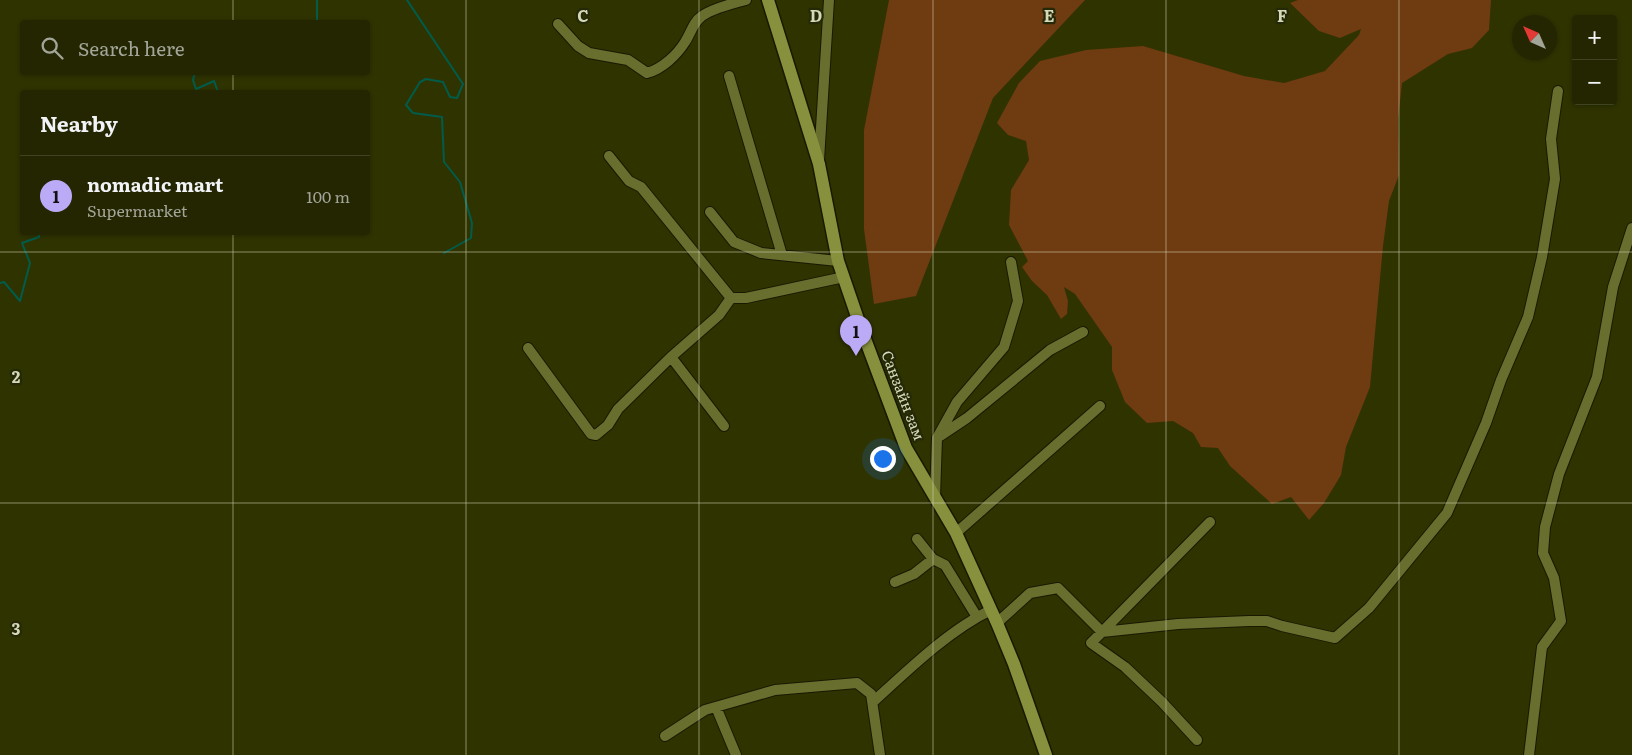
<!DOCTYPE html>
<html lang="en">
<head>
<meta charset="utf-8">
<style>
  :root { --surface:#232600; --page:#2b2e0a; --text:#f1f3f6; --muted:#a3a599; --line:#404322; --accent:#bbaaf6 }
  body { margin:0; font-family:Literata,serif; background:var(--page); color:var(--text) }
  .controls { position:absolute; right:15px; top:15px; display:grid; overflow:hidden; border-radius:5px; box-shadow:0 1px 4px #0004 }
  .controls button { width:45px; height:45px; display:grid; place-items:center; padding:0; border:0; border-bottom:1px solid var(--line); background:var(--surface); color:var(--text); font:25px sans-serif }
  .compass { position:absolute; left:1512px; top:15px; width:45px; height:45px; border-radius:50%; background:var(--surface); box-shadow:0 1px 4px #0004; rotate:315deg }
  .you { position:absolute; left:882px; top:458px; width:18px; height:18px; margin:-12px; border:4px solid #fff; border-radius:50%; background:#1a73e8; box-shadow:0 0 0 8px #1a73e833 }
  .badge { display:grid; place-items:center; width:32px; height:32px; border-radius:50%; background:var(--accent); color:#111; font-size:16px; font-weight:700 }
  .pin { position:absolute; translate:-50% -41px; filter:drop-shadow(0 1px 2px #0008) }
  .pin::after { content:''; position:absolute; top:26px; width:18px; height:15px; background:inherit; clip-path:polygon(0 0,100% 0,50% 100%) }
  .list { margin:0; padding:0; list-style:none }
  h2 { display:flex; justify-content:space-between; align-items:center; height:65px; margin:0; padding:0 20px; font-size:21px }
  h2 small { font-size:16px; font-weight:400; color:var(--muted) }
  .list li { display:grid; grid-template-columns:32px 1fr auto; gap:15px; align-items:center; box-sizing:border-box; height:80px; padding:0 20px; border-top:1px solid var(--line) }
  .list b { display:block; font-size:19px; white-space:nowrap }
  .list p { margin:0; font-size:16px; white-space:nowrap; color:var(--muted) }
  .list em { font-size:16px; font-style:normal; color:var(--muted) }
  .icon { flex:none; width:28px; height:28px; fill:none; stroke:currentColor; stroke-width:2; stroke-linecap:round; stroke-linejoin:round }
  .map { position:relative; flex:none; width:1632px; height:755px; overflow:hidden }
  .search { position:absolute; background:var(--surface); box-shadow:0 1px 4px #0004; left:20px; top:20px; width:350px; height:55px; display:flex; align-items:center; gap:12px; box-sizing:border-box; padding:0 18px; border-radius:5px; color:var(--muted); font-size:19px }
  .panel { position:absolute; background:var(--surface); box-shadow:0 1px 4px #0004; left:20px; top:90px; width:350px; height:145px; border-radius:5px }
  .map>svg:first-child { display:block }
</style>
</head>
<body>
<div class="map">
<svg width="1632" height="755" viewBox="0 0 1632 755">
  <rect width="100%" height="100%" fill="#2f3300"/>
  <!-- green -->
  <path fill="#6f3b11" d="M889,0H1085L993,98L916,296L874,304L864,229V130Z
    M1298,0H1491L1489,30L1472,48L1448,54L1402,83L1398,120L1399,175L1389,201L1383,246L1370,387L1346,447L1341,475L1324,503L1309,520L1291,497L1272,504L1230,466L1218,448L1201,447L1193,433L1173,421L1147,423L1125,402L1112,370V347L1075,294L1064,287L1068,301L1067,314L1061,319L1047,295L1032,281L1022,267L1028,261L1009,225L1011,190L1029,160L1026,141L1008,135L997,123L1019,83L1040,61L1086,50L1143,46L1244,76L1284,83L1325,71L1359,35L1361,29L1340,38L1319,31L1290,3Z"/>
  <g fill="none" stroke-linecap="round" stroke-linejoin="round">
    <!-- stream -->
    <path stroke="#015c4b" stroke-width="2" d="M407,0L463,84L457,98L450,97L443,82L426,79L420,82L406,105L413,113L442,117L444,162L460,182L472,223L471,238L444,253
      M317,22V0
      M195,72L193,80L196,89L214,81L218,92
      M0,283L4,282L20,301L30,263L22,243L39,237V232"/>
    <!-- minor casing -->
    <g stroke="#181a00" stroke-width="12">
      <path id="minor" d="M558,24L578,46L589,53L628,60L647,73C662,69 677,55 685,42C691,33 693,22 702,16C712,9 734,3 746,0
        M729,76L782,255
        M609,156L629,181L641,187L731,298
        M819,160L829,0
        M710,212L734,242L761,253L838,261
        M528,348L591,434L596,435L608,425L618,409L671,357L719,315L731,298H746L844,277
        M671,357L724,426
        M940,436L967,418L1050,350L1083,332
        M935,497L937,438L957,402L1004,347L1018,301L1011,262
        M956,533L1100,406
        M917,539L933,559
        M895,582L914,574L933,559L945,565L977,617
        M997,623L1030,593L1058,588L1102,632L1210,522
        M873,702C907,671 949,630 991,610
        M716,707L736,755
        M665,736L705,710L775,690L857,683L871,694L880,755
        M1197,740L1162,702L1125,667L1091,643L1102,632L1178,624L1249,621H1267L1282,626L1335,638L1369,608L1447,513L1486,423L1501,380L1528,317L1542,257L1555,179L1551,139L1558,91
        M1529,755L1542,647L1561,621L1554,578L1543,553L1545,527L1559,474L1597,377L1613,287L1632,228"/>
    </g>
    <!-- major casing -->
    <g stroke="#181a00" stroke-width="15">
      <path id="major" d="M768,0L819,164L838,261L861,328L906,448L956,533L997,623L1014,664L1046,755"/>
    </g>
    <!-- minor -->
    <use href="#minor" stroke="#676e2e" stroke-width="10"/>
    <!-- major -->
    <use href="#major" stroke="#87903d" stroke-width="12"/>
  </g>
  <!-- grid -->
  <path fill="none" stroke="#d4d9b8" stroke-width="1" stroke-opacity="0.55" d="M233,0V22M466,0V755M699,0V755M933,0V755M1166,0V755M1399,0V755M233,72V92M233,232V755M0,252H1632M0,503H1632"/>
  <g text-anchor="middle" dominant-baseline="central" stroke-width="4.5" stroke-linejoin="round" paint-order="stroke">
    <!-- street labels -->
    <g font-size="15" fill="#d4d9b8" stroke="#262907">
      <text transform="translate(904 395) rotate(69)">Санзайн зам</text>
    </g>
  </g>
  <g font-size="16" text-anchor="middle" font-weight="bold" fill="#d4d9b8" stroke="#262907" stroke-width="4.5" stroke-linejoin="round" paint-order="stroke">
    <text x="583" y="22">C</text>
    <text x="816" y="22">D</text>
    <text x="1049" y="22">E</text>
    <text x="1282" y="22">F</text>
    <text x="16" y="383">2</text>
    <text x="16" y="635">3</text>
  </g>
</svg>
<div class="controls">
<button>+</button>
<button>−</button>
</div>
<svg class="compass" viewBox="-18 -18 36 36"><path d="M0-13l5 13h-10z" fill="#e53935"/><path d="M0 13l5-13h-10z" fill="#a3a599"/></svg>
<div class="you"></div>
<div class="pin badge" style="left:856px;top:356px">1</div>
<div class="search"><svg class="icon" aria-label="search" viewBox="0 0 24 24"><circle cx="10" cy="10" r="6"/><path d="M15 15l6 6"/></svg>Search here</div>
<section class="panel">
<h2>Nearby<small></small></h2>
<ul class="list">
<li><span class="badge">1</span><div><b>nomadic mart</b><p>Supermarket</p></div><em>100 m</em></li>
</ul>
</section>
</div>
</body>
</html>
